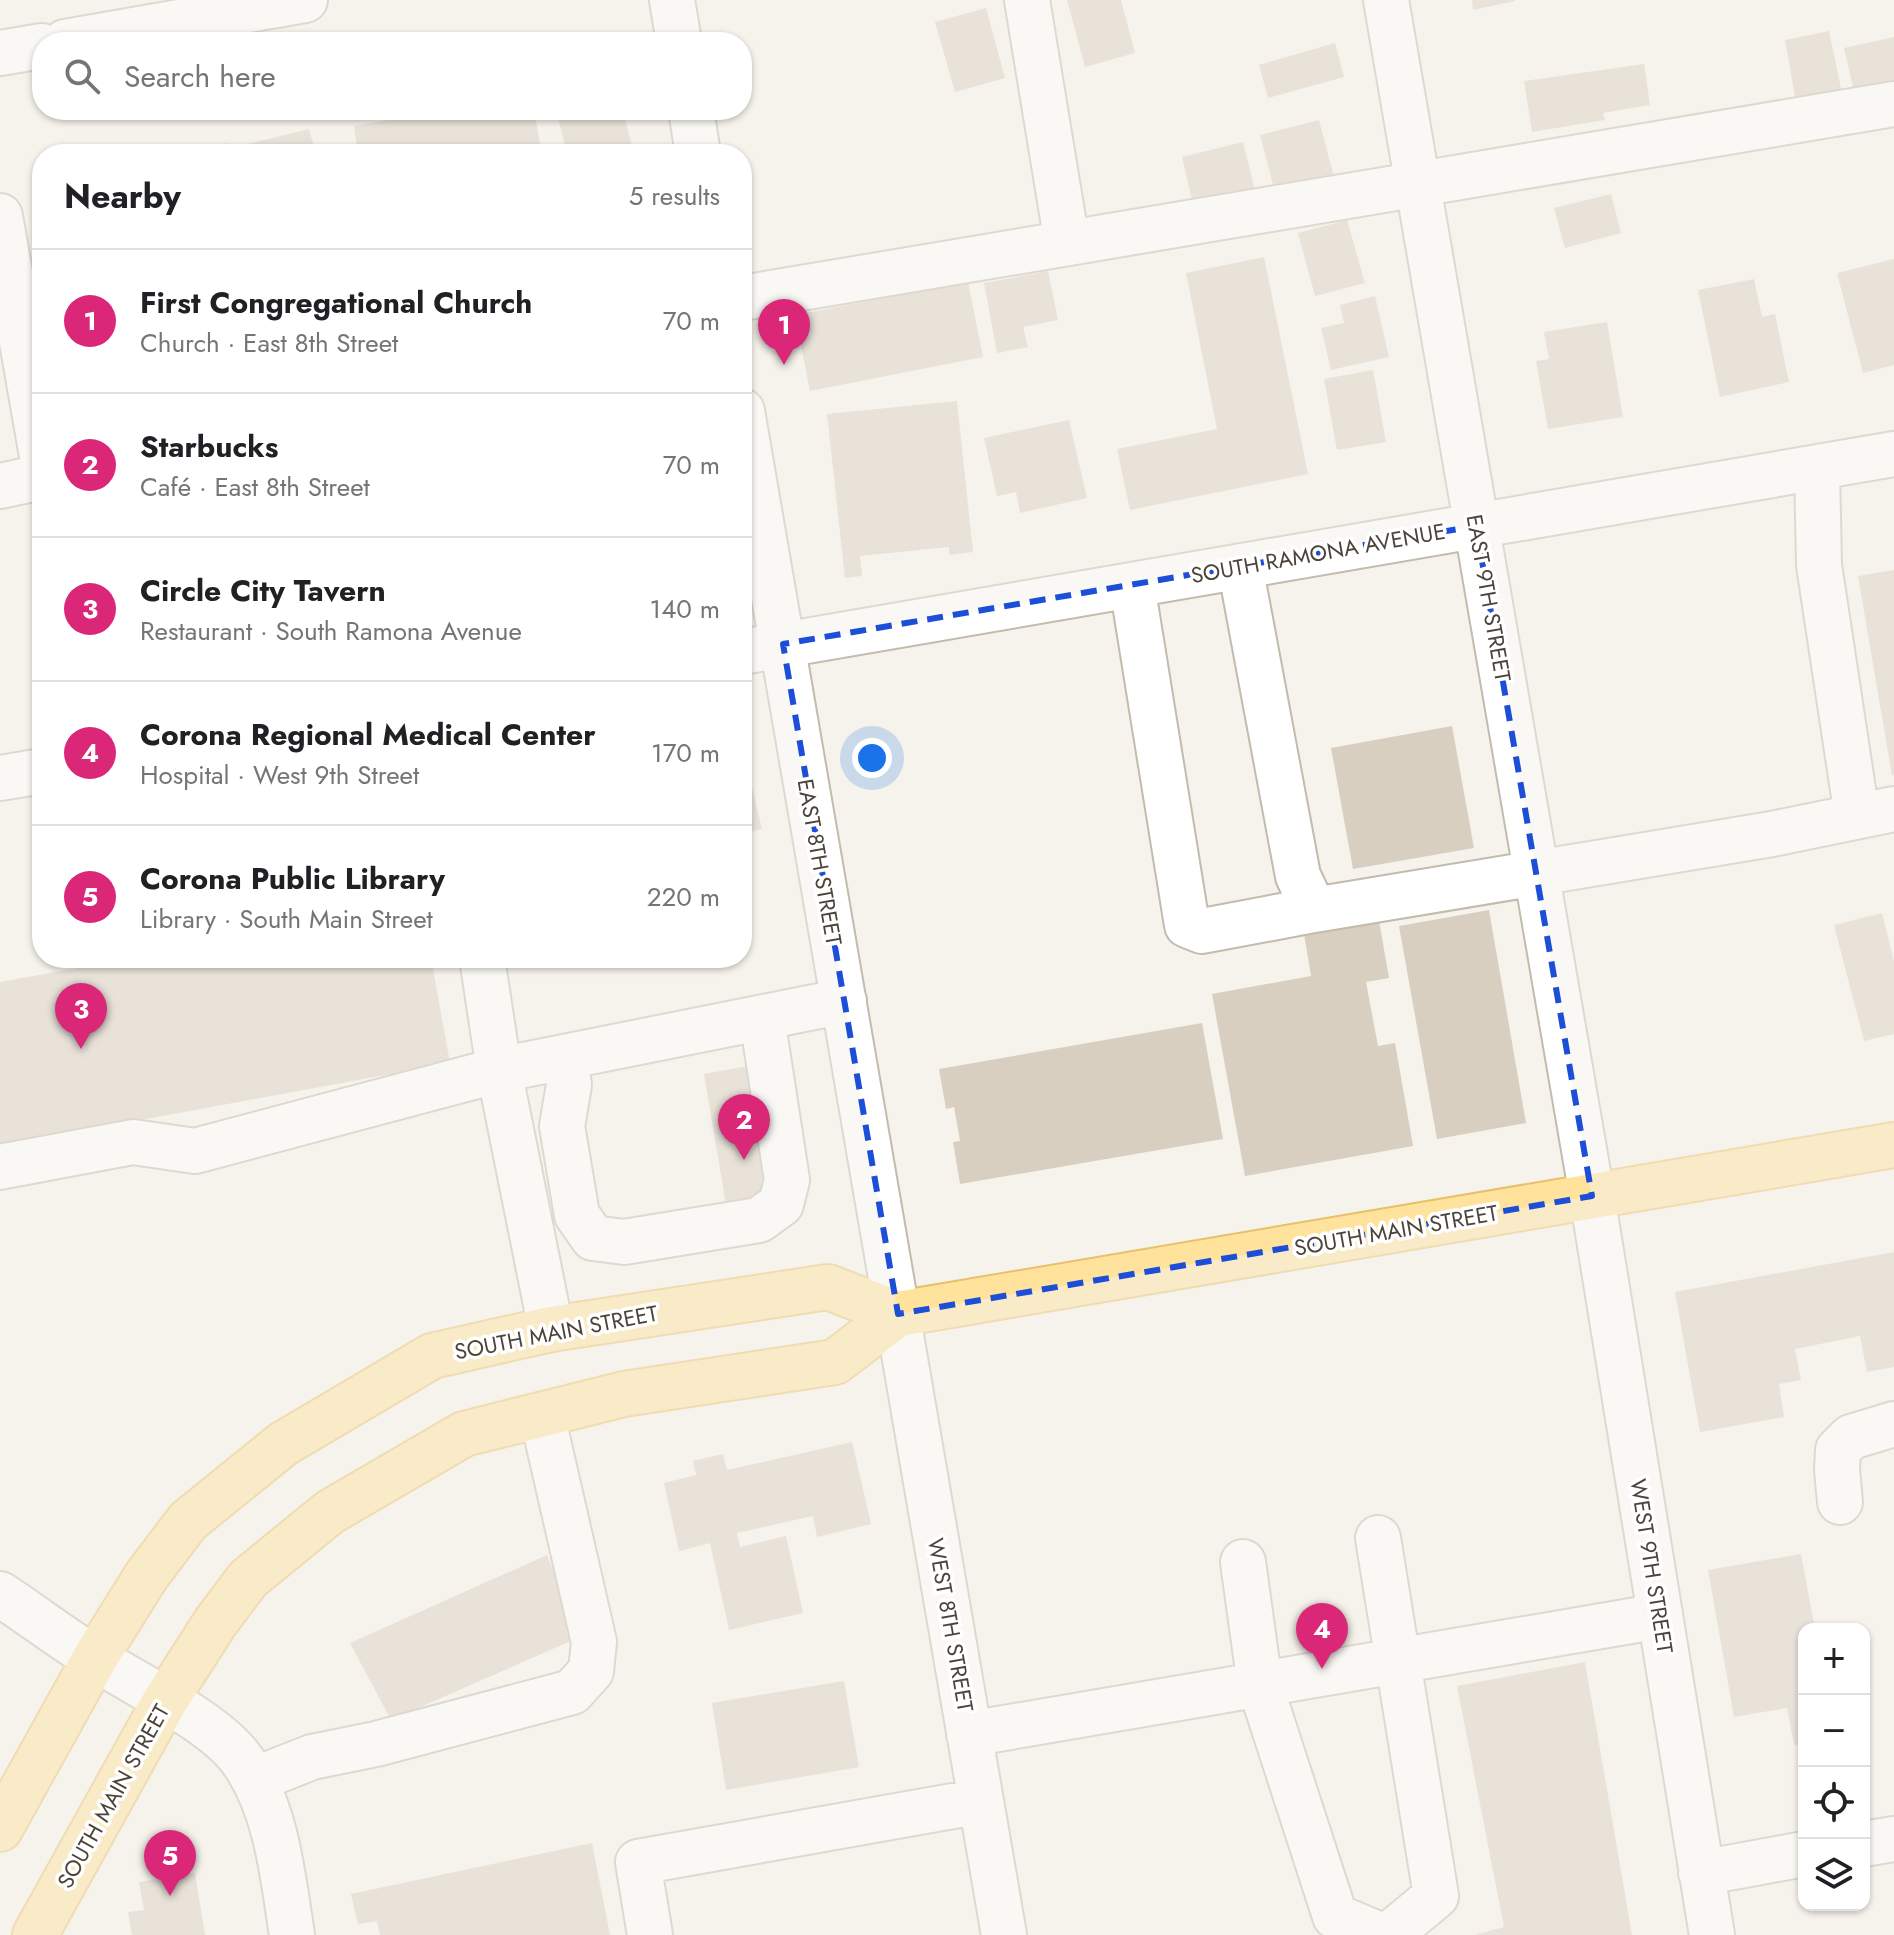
<!DOCTYPE html>
<html lang="en">
<head>
<meta charset="utf-8">
<style>
  :root { --surface:#fff; --page:#f6f6f6; --text:#202124; --muted:#757577; --line:#e0e0e0; --accent:#db2777 }
  body { margin:0; font-family:Jost,sans-serif; background:var(--page); color:var(--text) }
  .controls { position:absolute; right:24px; bottom:24px; display:grid; overflow:hidden; border-radius:16px; box-shadow:0 2px 6px #0004 }
  .controls button { width:72px; height:72px; display:grid; place-items:center; padding:0; border:0; border-bottom:2px solid var(--line); background:var(--surface); color:var(--text); font:40px sans-serif }
  .you { position:absolute; left:872px; top:758px; width:28px; height:28px; margin:-20px; border:6px solid #fff; border-radius:50%; background:#1a73e8; box-shadow:0 0 0 12px #1a73e833 }
  .badge { display:grid; place-items:center; width:52px; height:52px; border-radius:50%; background:var(--accent); color:#fff; font-size:26px; font-weight:700 }
  .pin { position:absolute; translate:-50% -66px; filter:drop-shadow(0 2px 4px #0008) }
  .pin::after { content:''; position:absolute; top:42px; width:28px; height:24px; background:inherit; clip-path:polygon(0 0,100% 0,50% 100%) }
  .list { margin:0; padding:0; list-style:none }
  h2 { display:flex; justify-content:space-between; align-items:center; height:104px; margin:0; padding:0 32px; font-size:34px }
  h2 small { font-size:26px; font-weight:400; color:var(--muted) }
  .list li { display:grid; grid-template-columns:52px 1fr auto; gap:24px; align-items:center; box-sizing:border-box; height:144px; padding:0 32px; border-top:2px solid var(--line) }
  .list b { display:block; font-size:30px; white-space:nowrap }
  .list p { margin:0; font-size:26px; white-space:nowrap; color:var(--muted) }
  .list em { font-size:26px; font-style:normal; color:var(--muted) }
  .icon { flex:none; width:44px; height:44px; fill:none; stroke:currentColor; stroke-width:2; stroke-linecap:round; stroke-linejoin:round }
  .map { position:relative; flex:none; width:1894px; height:1935px; overflow:hidden }
  .search { position:absolute; background:var(--surface); box-shadow:0 2px 6px #0004; left:32px; top:32px; width:720px; height:88px; display:flex; align-items:center; gap:20px; box-sizing:border-box; padding:0 28px; border-radius:32px; color:var(--muted); font-size:30px }
  .panel { position:absolute; background:var(--surface); box-shadow:0 2px 6px #0004; left:32px; top:144px; width:720px; height:824px; border-radius:32px }
  .map>svg:first-child { display:block }
</style>
</head>
<body>
<div class="map">
<svg width="1894" height="1935" viewBox="0 0 1894 1935">
  <rect width="100%" height="100%" fill="#f6f3ec"/>
  <!-- building -->
  <path fill="#d8cfc1" d="M1067,0H1121L1135,53L1085,67Z
    M1472,0H1515V1L1473,10Z
    M986,8L1005,78L955,92L935,22Z
    M1829,31L1842,93L1796,102L1785,40Z
    M1894,37V83L1854,92L1844,48Z
    M1335,43L1344,77L1268,98L1259,65Z
    M1644,64L1650,105L1603,113L1605,120L1532,132L1524,81Z
    M445,110H534L542,154H358L354,126Z
    M556,110H623L634,154H567Z
    M1319,120L1335,181L1276,196L1260,135Z
    M309,129L316,154H250L248,144Z
    M1243,142L1256,194L1194,209L1182,157Z
    M228,143L230,154H178V153Z
    M1611,194L1621,233L1565,248L1554,208Z
    M1347,220L1365,283L1315,296L1298,233Z
    M1264,257L1308,474L1130,510L1117,449L1217,429L1186,273Z
    M1894,259V365L1863,373L1837,273Z
    M1048,271L1058,320L1023,327L1028,347L997,353L984,283Z
    M1754,279L1762,317L1775,314L1789,382L1720,397L1698,290Z
    M968,282L983,357L810,391L795,315Z
    M1375,296L1389,357L1331,370L1321,328L1344,323L1340,305Z
    M1607,322L1623,417L1548,429L1536,361L1549,359L1544,332Z
    M1373,370L1386,442L1337,450L1324,379Z
    M957,401L973,552L949,555V547L860,556L862,576L845,578L827,414Z
    M1069,420L1087,498L1020,513L1016,492L997,496L984,438Z
    M1894,570V775L1892,776L1858,576Z
    M1452,726L1474,848L1353,869L1331,748Z
    M742,746L762,829L742,834Z
    M1489,910L1526,1123L1437,1139L1399,926Z
    M1882,913L1894,961V1034L1864,1041L1834,925Z
    M1379,921L1389,978L1366,982L1378,1046L1395,1043L1413,1146L1245,1176L1212,994L1311,976L1304,934Z
    M122,958H431L450,1063L0,1146V982L122,960Z
    M1202,1023L1223,1139L960,1184L953,1142L960,1141L954,1107L946,1109L939,1069Z
    M754,1065L777,1203L728,1217L704,1074Z
    M1894,1252V1367L1867,1372L1860,1336L1795,1349L1801,1380L1779,1384L1784,1417L1700,1432L1675,1292Z
    M852,1442L871,1524L817,1537L813,1516L737,1533L740,1547L786,1536L803,1613L729,1630L710,1543L679,1551L664,1483L696,1475L693,1461L723,1454L727,1470Z
    M1801,1554L1815,1629H1804V1744L1794,1745L1787,1708L1734,1717L1708,1570Z
    M547,1555L580,1637L391,1720L350,1643Z
    M1585,1662L1632,1935H1475L1504,1927L1457,1686Z
    M844,1681L859,1767L726,1790L712,1703Z
    M592,1843L610,1935H380L377,1921L358,1924L351,1894Z
    M195,1873L205,1935H132L128,1912L144,1910L139,1882Z"/>
  <g fill="none" stroke-linecap="round" stroke-linejoin="round">
    <!-- minor casing -->
    <g stroke="#c2bbae" stroke-width="48">
      <path id="minor" d="M672,0L679,42
        M1027,0L1067,243
        M1386,0L1592,1196L1712,1935
        M65,42L305,0
        M0,53L42,46
        M691,110L698,154
        M0,216L42,456
        M742,298L1894,104
        M742,411L1004,1935
        M1817,468L1819,565L1857,816
        M0,486L42,477
        M1240,566L1298,876L1314,910L1772,834L1894,809
        M1132,585L1187,925L1202,931L1314,910
        M742,652L1894,454
        M0,778L42,771
        M482,958L499,1070L551,1329
        M565,1057L569,1085L562,1126L577,1215L593,1238L624,1242L759,1220L781,1204L787,1180L762,1018
        M0,1167L133,1142L195,1151L499,1070L844,1001
        M1840,1502L1837,1470L1838,1450L1851,1437L1894,1424
        M1378,1538L1436,1896L1389,1935
        M1243,1562L1260,1685L1335,1916L1380,1935
        M0,1594C32,1615 63,1639 96,1659C137,1685 215,1722 242,1760C277,1809 283,1877 292,1935
        M969,1734L1660,1616
        M254,1780L312,1757L376,1744L572,1692L591,1671L594,1642L542,1415
        M1864,1844L1894,1839
        M1701,1873L1804,1854
        M650,1935L638,1862L981,1801"/>
    </g>
    <!-- major casing -->
    <g stroke="#e6c16a" stroke-width="48">
      <path id="major" d="M0,1829L95,1658L147,1575L188,1521L283,1444L432,1356L551,1329L828,1287L898,1314
        M35,1935L165,1701L215,1623L248,1579L330,1512L464,1434L624,1394L835,1362L898,1314L1894,1145"/>
    </g>
    <!-- minor -->
    <use href="#minor" stroke="#fff" stroke-width="44"/>
    <!-- major -->
    <use href="#major" stroke="#ffe39c" stroke-width="44"/>
  </g>
  <!-- marked area -->
  <path d="M0 0H1894V1935H0ZM1476,526L1592,1196L898,1314L783,644Z" fill="#f6f3ec" fill-opacity=".55" fill-rule="evenodd"/>
  <path fill="none" stroke="#1d4ed8" stroke-width="6" stroke-dasharray="16 10" stroke-linejoin="round" d="M1476,526L1592,1196L898,1314L783,644Z"/>
  <g text-anchor="middle" dominant-baseline="central" stroke-width="7" stroke-linejoin="round" paint-order="stroke">
    <!-- street labels -->
    <g font-size="22" fill="#4b4439" stroke="#fff">
      <text transform="translate(1318 553) rotate(-10)">SOUTH RAMONA AVENUE</text>
      <text transform="translate(1489 598) rotate(80)">EAST 9TH STREET</text>
      <text transform="translate(820 862) rotate(80)">EAST 8TH STREET</text>
      <text transform="translate(1396 1230) rotate(-10)">SOUTH MAIN STREET</text>
      <text transform="translate(556 1332) rotate(-11)">SOUTH MAIN STREET</text>
      <text transform="translate(1652 1566) rotate(81)">WEST 9TH STREET</text>
      <text transform="translate(951 1625) rotate(80)">WEST 8TH STREET</text>
      <text transform="translate(113 1796) rotate(-61)">SOUTH MAIN STREET</text>
    </g>
  </g>
</svg>
<div class="controls">
<button>+</button>
<button>−</button>
<button><svg class="icon" aria-label="locate" viewBox="0 0 24 24"><circle cx="12" cy="12" r="6"/><path d="M12 2v4M12 18v4M2 12h4M18 12h4"/></svg></button>
<button><svg class="icon" aria-label="layers" viewBox="0 0 24 24"><path d="M12 4l9 5-9 5-9-5zM3 14l9 5 9-5"/></svg></button>
</div>
<div class="you"></div>
<div class="pin badge" style="left:784px;top:365px">1</div>
<div class="pin badge" style="left:744px;top:1160px">2</div>
<div class="pin badge" style="left:81px;top:1049px">3</div>
<div class="pin badge" style="left:1322px;top:1669px">4</div>
<div class="pin badge" style="left:170px;top:1896px">5</div>
<div class="search"><svg class="icon" aria-label="search" viewBox="0 0 24 24"><circle cx="10" cy="10" r="6"/><path d="M15 15l6 6"/></svg>Search here</div>
<section class="panel">
<h2>Nearby<small>5 results</small></h2>
<ul class="list">
<li><span class="badge">1</span><div><b>First Congregational Church</b><p>Church · East 8th Street</p></div><em>70 m</em></li>
<li><span class="badge">2</span><div><b>Starbucks</b><p>Café · East 8th Street</p></div><em>70 m</em></li>
<li><span class="badge">3</span><div><b>Circle City Tavern</b><p>Restaurant · South Ramona Avenue</p></div><em>140 m</em></li>
<li><span class="badge">4</span><div><b>Corona Regional Medical Center</b><p>Hospital · West 9th Street</p></div><em>170 m</em></li>
<li><span class="badge">5</span><div><b>Corona Public Library</b><p>Library · South Main Street</p></div><em>220 m</em></li>
</ul>
</section>
</div>
</body>
</html>
